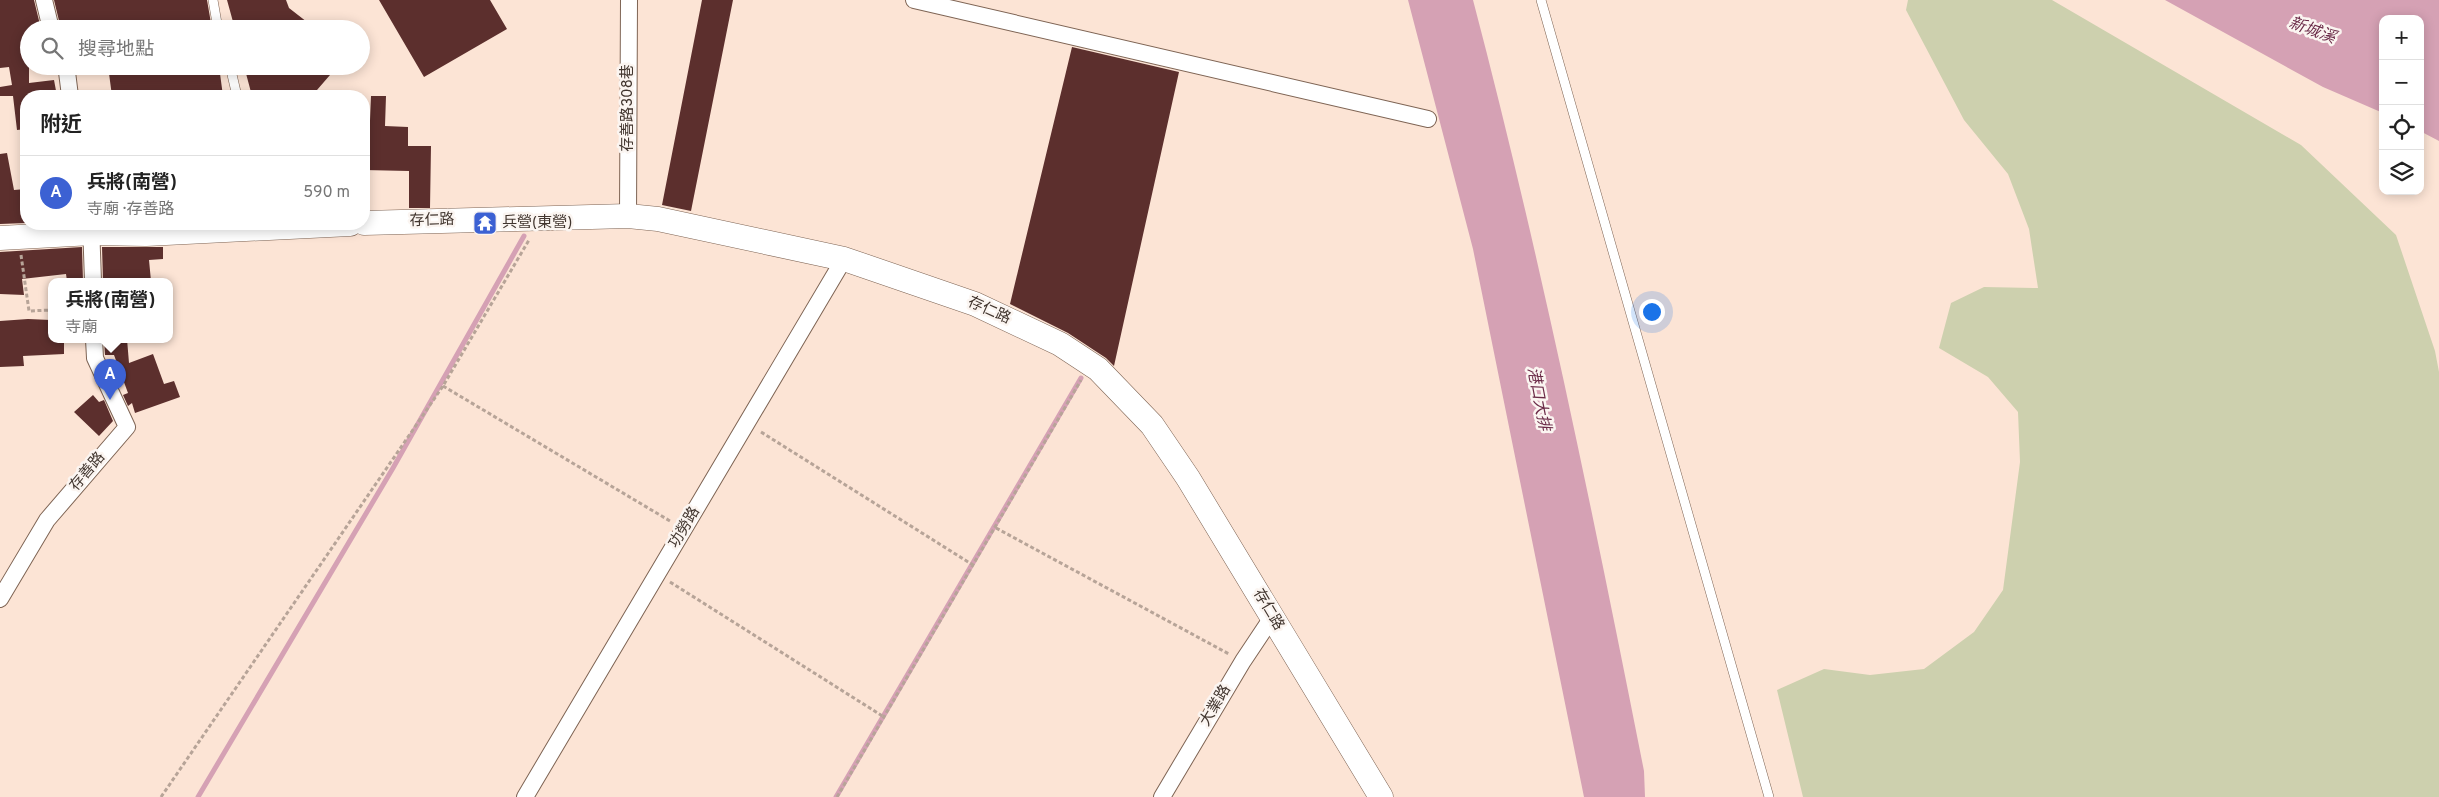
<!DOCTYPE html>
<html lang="zh-TW">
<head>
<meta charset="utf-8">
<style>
  :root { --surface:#fff; --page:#f2f2f2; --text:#222; --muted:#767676; --line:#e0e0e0; --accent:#3c61d3 }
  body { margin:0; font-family:Overpass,"Noto Sans TC",sans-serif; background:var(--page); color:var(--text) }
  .controls { position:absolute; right:15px; top:15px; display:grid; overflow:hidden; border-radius:10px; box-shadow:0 2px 12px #0003 }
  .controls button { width:45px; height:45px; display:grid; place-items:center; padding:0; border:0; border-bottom:1px solid var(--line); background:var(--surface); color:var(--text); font:25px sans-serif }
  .you { position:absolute; left:1651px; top:311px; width:18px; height:18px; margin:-12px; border:4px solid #fff; border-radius:50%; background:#1a73e8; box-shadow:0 0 0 8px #1a73e833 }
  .badge { display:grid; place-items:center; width:32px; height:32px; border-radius:50%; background:var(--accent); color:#fff; font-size:16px; font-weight:700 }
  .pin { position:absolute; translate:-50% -41px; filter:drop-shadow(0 1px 2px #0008) }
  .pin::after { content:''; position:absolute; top:26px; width:18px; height:15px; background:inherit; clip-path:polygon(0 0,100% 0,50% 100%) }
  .popup { position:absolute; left:48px; top:278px; width:125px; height:65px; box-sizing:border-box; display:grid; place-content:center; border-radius:10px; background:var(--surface); filter:drop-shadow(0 1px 4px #0005); font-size:16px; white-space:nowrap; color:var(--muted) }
  .popup b { font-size:19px; color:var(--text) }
  .popup::after { content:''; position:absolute; left:50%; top:100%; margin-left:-10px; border:10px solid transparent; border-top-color:var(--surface) }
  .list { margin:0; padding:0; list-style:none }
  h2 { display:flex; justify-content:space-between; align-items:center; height:65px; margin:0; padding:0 20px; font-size:21px }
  h2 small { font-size:16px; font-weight:400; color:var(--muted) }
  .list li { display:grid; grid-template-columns:32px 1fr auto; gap:15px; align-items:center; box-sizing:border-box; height:75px; padding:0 20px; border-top:1px solid var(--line) }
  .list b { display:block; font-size:19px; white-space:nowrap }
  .list p { margin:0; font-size:16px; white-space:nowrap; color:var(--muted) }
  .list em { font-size:16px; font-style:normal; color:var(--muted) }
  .icon { flex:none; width:28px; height:28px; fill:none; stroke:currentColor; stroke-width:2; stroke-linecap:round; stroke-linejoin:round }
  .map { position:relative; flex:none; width:2439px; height:797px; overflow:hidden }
  .search { position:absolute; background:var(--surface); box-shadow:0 2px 12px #0003; left:20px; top:20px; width:350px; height:55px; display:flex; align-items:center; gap:12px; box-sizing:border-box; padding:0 18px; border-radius:28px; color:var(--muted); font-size:19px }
  .panel { position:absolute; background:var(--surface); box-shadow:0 2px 12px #0003; left:20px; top:90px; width:350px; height:140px; border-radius:20px }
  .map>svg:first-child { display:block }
</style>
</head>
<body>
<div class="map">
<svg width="2439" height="797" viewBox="0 0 2439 797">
  <rect width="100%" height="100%" fill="#fce4d5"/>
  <!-- green -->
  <path fill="#cdd0ae" d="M1908,0H2052L2301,145L2396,235L2435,351L2439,372V797H1803L1777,690L1824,669L1870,675L1924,669L1974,632L2003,590L2020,462L2018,412L1988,377L1939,348L1951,303L1984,287L2038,288L2029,229L2008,174L1964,120L1906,10Z"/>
  <!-- water -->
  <path fill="#d5a1b4" d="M1408,0H1473C1540,255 1593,513 1644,771L1645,797H1584L1473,249Z
    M2165,0H2439V141L2420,131V19H2383V113L2323,87Z"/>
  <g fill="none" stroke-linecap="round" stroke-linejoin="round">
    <!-- stream -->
    <path stroke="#d5a1b4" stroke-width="5" d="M198,797L393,468L524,236
      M836,797L1081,378"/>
  </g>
  <!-- building -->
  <path fill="#5c2f2d" d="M0,0H34L41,29H29V83L54,80L57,96H26V129L17,130L13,96H0V87L12,85L9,67L0,68Z
    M54,0H207L212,29H61Z
    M227,0H286L289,8L316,29H235Z
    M379,0H490L507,29L424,77Z
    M702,0H733L691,211L662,205Z
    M1072,47L1179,72L1114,366L1106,358L1068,333L1010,304Z
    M108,66H219L223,96H112Z
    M244,66H328L330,75L317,90L318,96H252Z
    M371,96H386L385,126L408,127V146H431L430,208H409V171L364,170V145H369Z
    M7,153L14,190L26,189V223L0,224V154Z
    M82,247L83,281H67L66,274L22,279L24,295L0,294V252Z
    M102,247H163V259L149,260L151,281H103Z
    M28,319L51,320V339H64V354L23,356L24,366L0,367V321Z
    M104,339H127L129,363L153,354L164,384L174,381L180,397L135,413L132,403L128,406L123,395L128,393L114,355H105Z
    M93,395L99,402L104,400L113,421L99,436L74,412Z"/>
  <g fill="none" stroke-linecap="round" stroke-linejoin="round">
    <!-- lane casing -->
    <g stroke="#7e6454" stroke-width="10">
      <path id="lane" d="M213,0L218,29
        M1541,0L1769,797
        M230,66L237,96"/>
    </g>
    <!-- street casing -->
    <g stroke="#7e6454" stroke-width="18">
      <path id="street" d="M44,0L51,29
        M914,0L1428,119
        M63,66L67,72L70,96
        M628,216L629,0
        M91,224L93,281
        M0,599L47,520L127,427L95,358L94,339
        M525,797L844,259
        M1162,797L1243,661L1273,616"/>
    </g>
    <!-- secondary casing -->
    <g stroke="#7e6454" stroke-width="25">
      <path id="secondary" d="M364,223L628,216L658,219L844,259L975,304L1060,344L1098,369L1152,425L1188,478L1381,797
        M0,238L92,233L146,234L350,224"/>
    </g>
    <!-- path -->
    <path stroke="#b7a498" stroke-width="3" stroke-dasharray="4 2.5" stroke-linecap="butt" d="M21,255L29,311L51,310
      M443,386L670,521
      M761,432L973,565
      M996,528L1229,654
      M670,582L884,717
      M161,797L443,386L529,240
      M837,797L1081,380"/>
    <!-- lane -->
    <use href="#lane" stroke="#fff" stroke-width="9"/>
    <!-- street -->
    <use href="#street" stroke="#fff" stroke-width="16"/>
    <!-- secondary -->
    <use href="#secondary" stroke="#fff" stroke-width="24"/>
  </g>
  <!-- icons -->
  <defs>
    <g id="temple-square" transform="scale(1.25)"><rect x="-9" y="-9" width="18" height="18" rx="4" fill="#3c61d3" stroke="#fbf5f1"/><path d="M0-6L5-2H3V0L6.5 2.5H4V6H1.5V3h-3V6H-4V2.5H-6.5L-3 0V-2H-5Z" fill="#fff"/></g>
  </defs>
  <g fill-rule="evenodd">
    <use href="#temple-square" x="485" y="223"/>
  </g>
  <g text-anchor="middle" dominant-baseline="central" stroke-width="5" stroke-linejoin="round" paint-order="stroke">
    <!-- street labels -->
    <g font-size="15" fill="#41352e" stroke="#fbf5f1">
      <text transform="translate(628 108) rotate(-90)">存善路308巷</text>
      <text transform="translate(432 221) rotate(-2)">存仁路</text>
      <text transform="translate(989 311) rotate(24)">存仁路</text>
      <text transform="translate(88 472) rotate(-50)">存善路</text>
      <text transform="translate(685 528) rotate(-59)">功勞路</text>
      <text transform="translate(1268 610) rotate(59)">存仁路</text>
      <text transform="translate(1216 706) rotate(-59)">大業路</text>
    </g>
    <!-- poi labels -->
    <g font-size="15" fill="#41352e" stroke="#fbf5f1" text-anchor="start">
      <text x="502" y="223">兵營(東營)</text>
    </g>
    <!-- water labels -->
    <g font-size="16" font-style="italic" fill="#6b2b48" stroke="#fbf5f1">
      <text transform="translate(2312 31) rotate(20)">新城溪</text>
      <text transform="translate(1538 399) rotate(79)">港口大排</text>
    </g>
  </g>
</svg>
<div class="controls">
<button>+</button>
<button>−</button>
<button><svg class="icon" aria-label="locate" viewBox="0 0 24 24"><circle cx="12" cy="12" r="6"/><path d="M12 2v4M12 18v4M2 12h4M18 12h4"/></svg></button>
<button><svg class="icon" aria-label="layers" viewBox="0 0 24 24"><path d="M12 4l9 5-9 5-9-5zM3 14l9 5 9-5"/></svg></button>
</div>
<div class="you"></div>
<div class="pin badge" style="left:110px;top:400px">A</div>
<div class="popup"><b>兵將(南營)</b>寺廟</div>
<div class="search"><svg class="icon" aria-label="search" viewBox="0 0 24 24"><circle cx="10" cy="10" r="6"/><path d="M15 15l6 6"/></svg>搜尋地點</div>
<section class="panel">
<h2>附近<small></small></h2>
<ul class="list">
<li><span class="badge">A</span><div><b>兵將(南營)</b><p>寺廟 · 存善路</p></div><em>590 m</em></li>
</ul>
</section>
</div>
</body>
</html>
